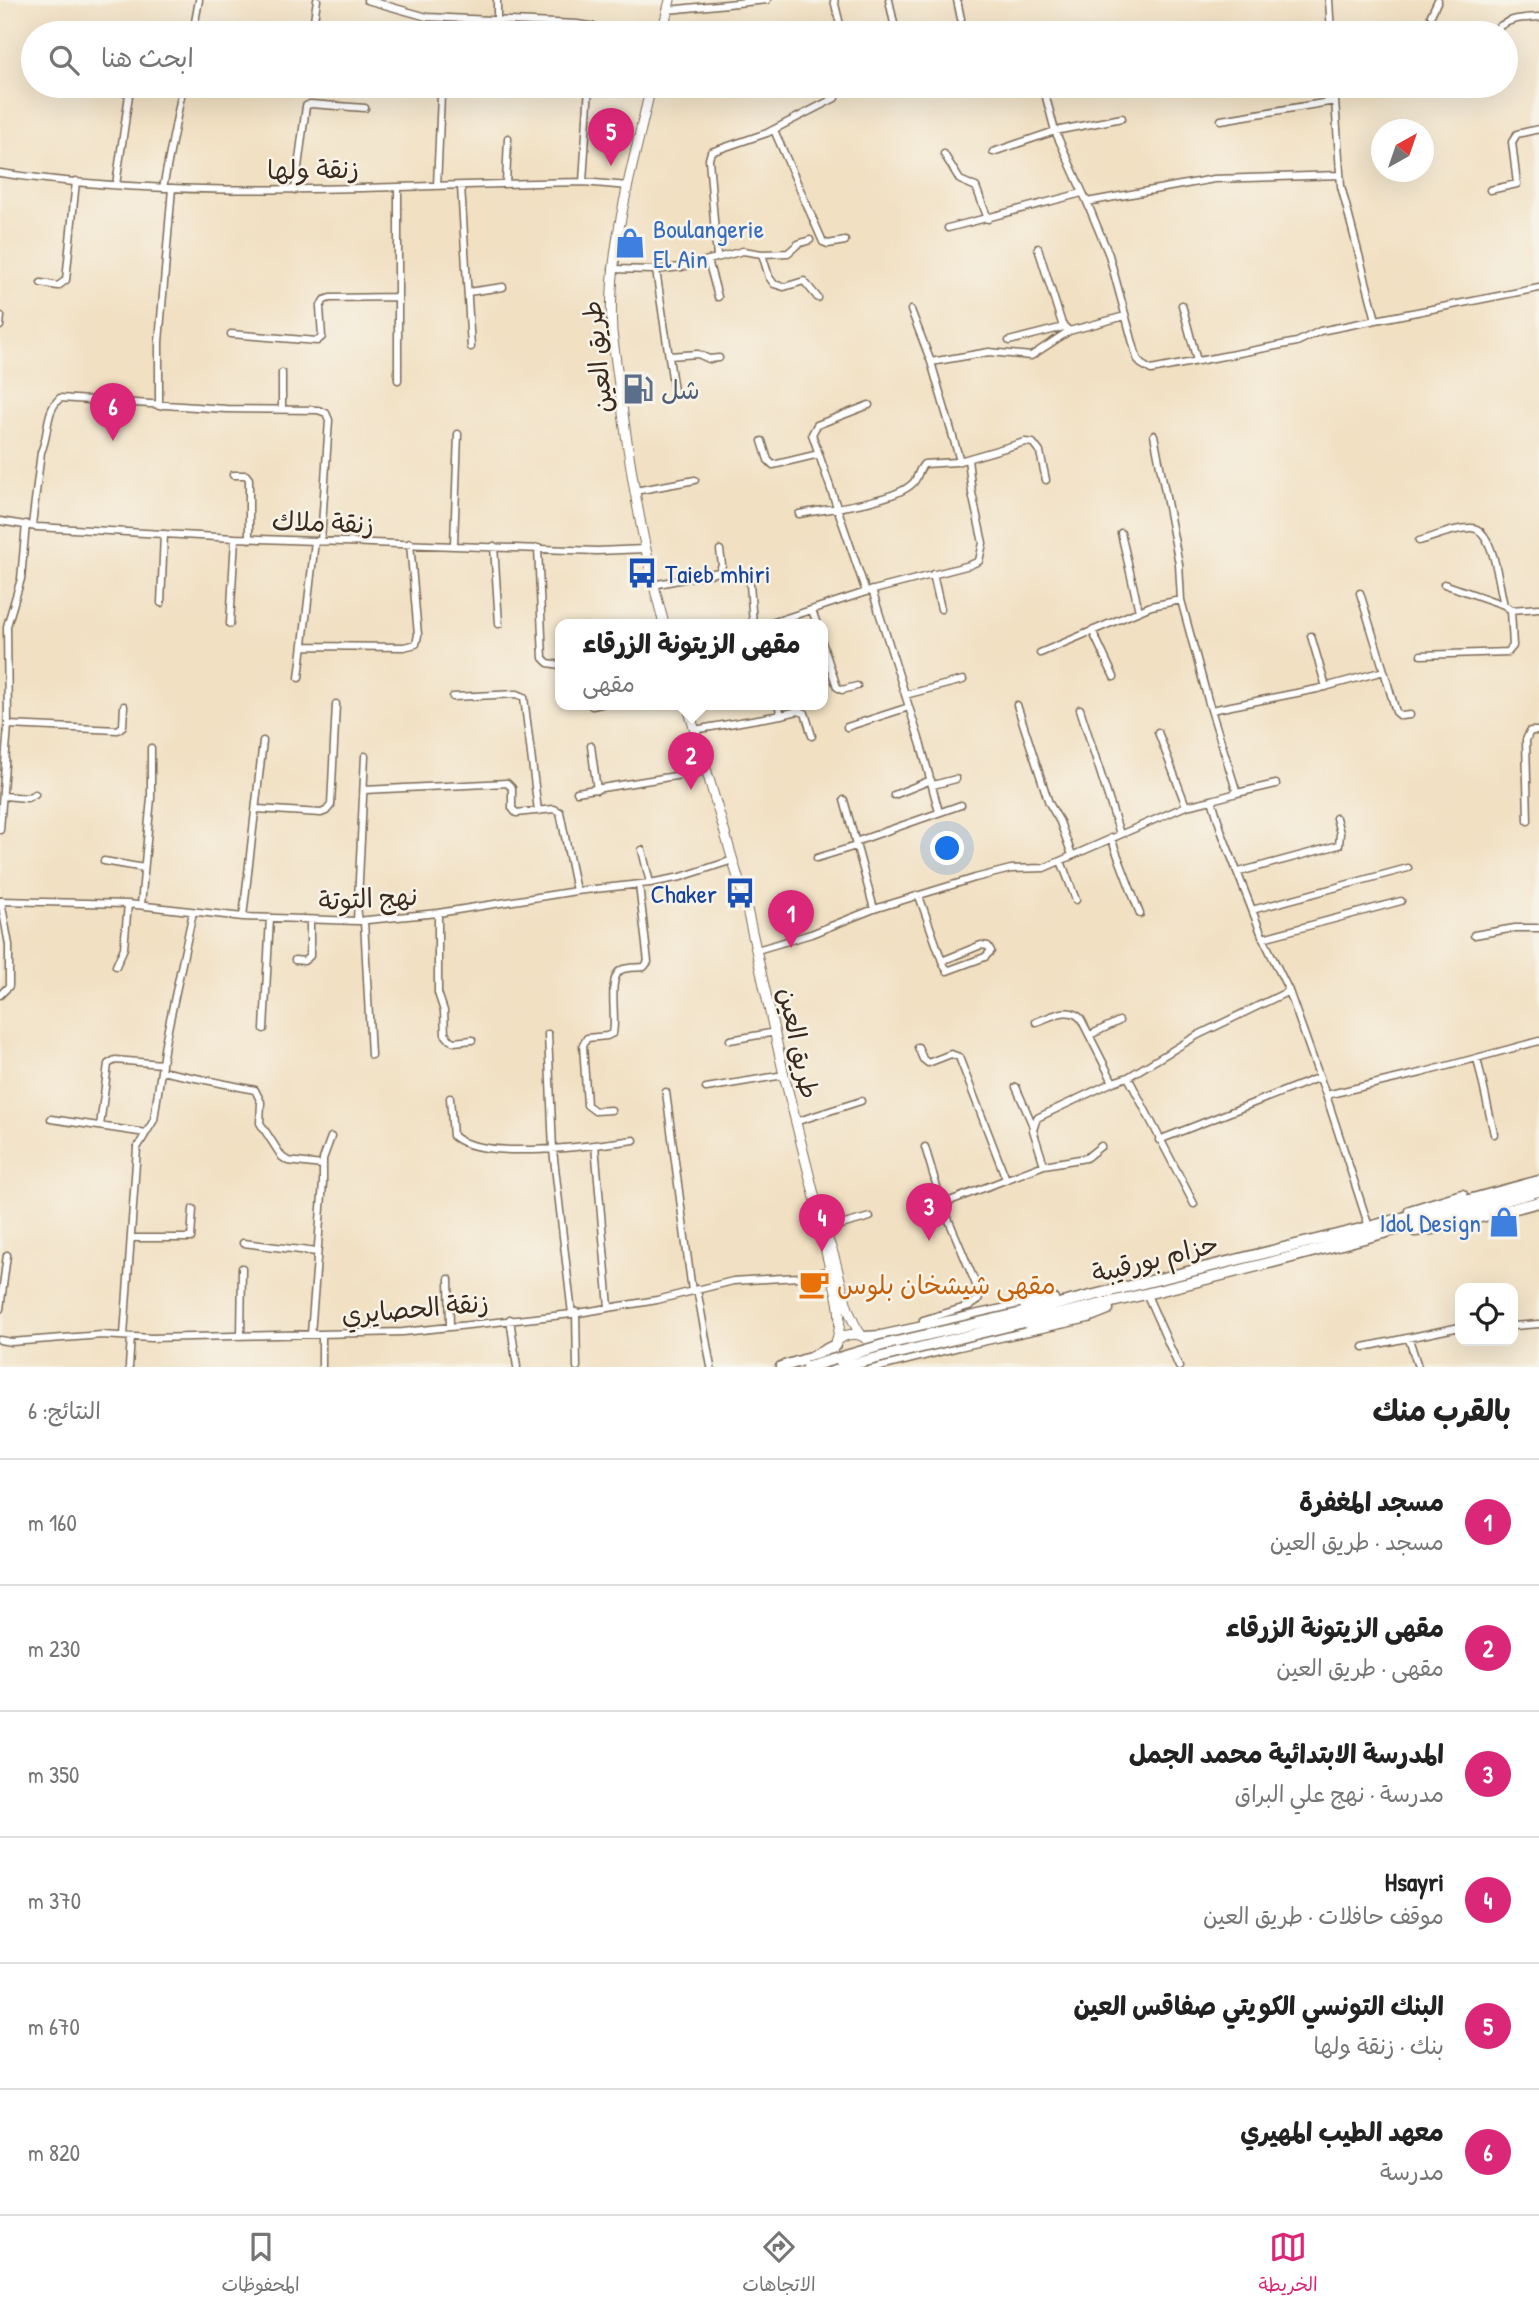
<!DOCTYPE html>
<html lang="ar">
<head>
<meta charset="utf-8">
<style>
  :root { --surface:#fff; --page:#f6f6f6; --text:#222; --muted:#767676; --line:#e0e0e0; --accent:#db2777 }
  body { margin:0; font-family:"Patrick Hand","Playpen Sans Arabic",sans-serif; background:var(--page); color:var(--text); direction:rtl }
  .controls { position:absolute; right:21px; bottom:21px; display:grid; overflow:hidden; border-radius:14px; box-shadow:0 7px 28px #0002 }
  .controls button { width:63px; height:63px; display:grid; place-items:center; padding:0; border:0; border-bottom:2px solid var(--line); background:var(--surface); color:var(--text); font:35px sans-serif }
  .compass { position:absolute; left:1371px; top:119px; width:63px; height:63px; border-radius:50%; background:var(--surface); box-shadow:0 7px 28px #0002; rotate:40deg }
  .you { position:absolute; left:948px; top:849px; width:24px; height:24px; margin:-18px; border:5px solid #fff; border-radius:50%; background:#1a73e8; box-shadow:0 0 0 10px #1a73e833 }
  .badge { display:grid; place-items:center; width:46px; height:46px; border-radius:50%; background:var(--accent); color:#fff; font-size:23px; font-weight:700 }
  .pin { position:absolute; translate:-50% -58px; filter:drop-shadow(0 2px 4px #0008) }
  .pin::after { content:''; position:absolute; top:37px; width:24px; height:21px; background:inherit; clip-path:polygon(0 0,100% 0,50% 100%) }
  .popup { position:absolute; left:555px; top:619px; width:273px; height:91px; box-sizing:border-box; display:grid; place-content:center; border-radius:14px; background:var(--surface); filter:drop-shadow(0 2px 5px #0005); font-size:23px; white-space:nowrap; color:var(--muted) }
  .popup b { font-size:26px; color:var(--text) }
  .popup::after { content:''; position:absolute; left:50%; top:100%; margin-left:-14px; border:14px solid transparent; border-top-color:var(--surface) }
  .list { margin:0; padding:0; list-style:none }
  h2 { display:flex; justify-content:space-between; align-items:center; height:91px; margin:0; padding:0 28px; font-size:30px }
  h2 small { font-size:23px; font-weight:400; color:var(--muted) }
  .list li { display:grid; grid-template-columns:46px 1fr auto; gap:21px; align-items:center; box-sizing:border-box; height:126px; padding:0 28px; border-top:2px solid var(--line) }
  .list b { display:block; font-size:26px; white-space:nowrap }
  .list p { margin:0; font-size:23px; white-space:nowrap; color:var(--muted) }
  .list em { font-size:23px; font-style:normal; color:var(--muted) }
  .icon { flex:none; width:38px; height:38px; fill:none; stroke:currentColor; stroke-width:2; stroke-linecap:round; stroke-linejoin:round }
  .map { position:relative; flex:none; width:1539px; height:1367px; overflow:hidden; direction:ltr }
  .search { position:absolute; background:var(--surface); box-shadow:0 7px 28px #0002; left:21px; right:21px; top:21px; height:77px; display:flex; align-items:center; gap:18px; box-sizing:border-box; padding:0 24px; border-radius:38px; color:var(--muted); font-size:26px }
  .sheet { height:847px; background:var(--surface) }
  nav { display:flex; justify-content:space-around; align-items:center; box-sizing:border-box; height:98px; border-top:2px solid var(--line); background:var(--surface); font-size:19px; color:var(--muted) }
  nav a { display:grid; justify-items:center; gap:4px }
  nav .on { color:var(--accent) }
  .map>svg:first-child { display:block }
</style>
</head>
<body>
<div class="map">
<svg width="1539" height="1367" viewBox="0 0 1539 1367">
  <rect width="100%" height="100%" fill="#f7f3e8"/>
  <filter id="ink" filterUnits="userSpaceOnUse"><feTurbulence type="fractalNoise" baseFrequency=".0143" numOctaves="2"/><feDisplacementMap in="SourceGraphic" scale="14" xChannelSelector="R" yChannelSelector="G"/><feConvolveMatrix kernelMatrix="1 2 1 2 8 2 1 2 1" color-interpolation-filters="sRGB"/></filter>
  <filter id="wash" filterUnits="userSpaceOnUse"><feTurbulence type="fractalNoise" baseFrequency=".00686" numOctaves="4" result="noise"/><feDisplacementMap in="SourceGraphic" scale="28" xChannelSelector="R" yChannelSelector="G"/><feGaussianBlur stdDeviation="1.57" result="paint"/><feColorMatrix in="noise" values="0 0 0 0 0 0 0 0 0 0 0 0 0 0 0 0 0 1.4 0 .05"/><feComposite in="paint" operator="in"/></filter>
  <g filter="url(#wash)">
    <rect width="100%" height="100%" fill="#f1e0c2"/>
  </g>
  <g filter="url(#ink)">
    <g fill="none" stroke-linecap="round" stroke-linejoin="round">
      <!-- street casing -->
      <g stroke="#7b6a57" stroke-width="9">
        <path id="street" d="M367,0L427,17L577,24L633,33
          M834,0L842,33
          M889,0L896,33
          M957,0L961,19
          M1329,0L1331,33
          M668,10L767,0
          M1431,15L1438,0
          M497,19V0
          M193,33L199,0
          M312,33L317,0
          M1493,33C1505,18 1521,18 1539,17
          M78,86L120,89L129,95L116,185
          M1043,86L1055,131L1087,202L1214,179L1340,175
          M1334,86L1341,186L1376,320L1539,288
          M1496,86V87
          M1221,120L1335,101
          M774,130L823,242L828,244L845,241
          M993,152L1055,131L1122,118
          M944,154L960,180L976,187L988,219
          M0,173C193,202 389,185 583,182L628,186
          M583,182L589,86
          M506,184L508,138
          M437,186L441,95
          M461,186L471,347
          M163,188L183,86
          M295,190L306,106L310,104L365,108
          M1490,190L1517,184L1512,142L1517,134L1539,129
          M1087,202L1109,255L1137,358L1141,364L1151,370L1297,342L1320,331L1376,320
          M948,228L1082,193
          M1038,248L1062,324L1069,331
          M762,254L769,277L774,284L784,287L804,281L818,298
          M717,257L709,159L711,152L767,133L835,98
          M708,260L718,297
          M612,269L654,270L682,267L743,251L762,254L788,253L798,244L810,240
          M656,270L674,391
          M41,283L58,286L66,280L76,181
          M468,292L503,287
          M1182,305L1197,361
          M911,310L931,362L960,461
          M0,326L1,316
          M231,334L317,341L322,337L320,307L324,300L330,298L397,297
          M1009,341L1064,327
          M669,356L698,354L709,359L719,358
          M931,362L989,352L1031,356L1069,331L1125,316
          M282,373V409
          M398,380V187
          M159,406V342L172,188
          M1154,435L1179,564L1181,600L1208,700L1237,793L1212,800
          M762,441L768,460L773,465L819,454
          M233,475H246L249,479V539
          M635,491L695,480
          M799,514C825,509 895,502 913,483C918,478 918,470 924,464L956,462L1025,442L1033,443L1040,452L1046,480
          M0,521L37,527L235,538L597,551L645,549
          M32,525L41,452C50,433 44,413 60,398L226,409L318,410L326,413L329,420L321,541
          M1121,533L1139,611
          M1419,541C1435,537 1455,527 1472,528C1494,529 1499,587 1504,605L1511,610
          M454,544L458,434
          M494,546L499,624
          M538,548L543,658L548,663L560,665
          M933,574L941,609
          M750,584L753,624
          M1444,584L1504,605
          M653,585L719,572L722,565L720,550
          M872,590L921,745L939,812
          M866,592L812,434L817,425L869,405
          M161,603L164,534
          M812,610L817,624
          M230,624L235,538
          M768,624L866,592L970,565L979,561L983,543L972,493L968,459
          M1092,630L1114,677
          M1311,636L1326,687
          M822,642L837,687L842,690L857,686
          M303,646L404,647L416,644L418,635L410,543
          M1040,653L1151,606L1181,600
          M1421,655L1508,652L1513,646L1511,610L1539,608
          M1384,671L1396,712L1401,716L1410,715
          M299,678L315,541
          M905,695L963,680
          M453,697L517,694L524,697L538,811
          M778,704L781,715L798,711L805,713L812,736
          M1017,705L1049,803L1060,822L1072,855
          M592,706L601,704
          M1080,709L1120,834
          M1211,710L1317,689L1384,671L1360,593
          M8,725L118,730L123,726L124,706
          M847,727L909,707
          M694,730L781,715
          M1158,732L1186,806
          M591,746L597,790
          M933,785L956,779
          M364,790L507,783L512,788V808L516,813L554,809L560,812L576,891
          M577,792L706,771
          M1237,793L1276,784
          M894,795L931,780
          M4,796L27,798L35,794
          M844,800L874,909
          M257,809L321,813L326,811L331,805L336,704
          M1528,821L1526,740L1530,731H1539
          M0,830L8,725L7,626L21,579L26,524
          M1111,838L1140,914
          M855,842L961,805
          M642,850L650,883
          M817,858L856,846
          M104,861L144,868
          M1061,861L1076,900
          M1239,872L1339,845L1340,833L1336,818
          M919,896L942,961L947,971L985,957L991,951L988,946L981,945L942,961
          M0,901L128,904L243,917L357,921L438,913L576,891L650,883L681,877L733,860
          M141,905L151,798V748
          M1252,910L1408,868
          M438,913V993L444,1011L445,1034L450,1040L454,1042L472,1040
          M243,917L263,741
          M357,921L365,756
          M364,921L371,1055
          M1474,935L1515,928H1539
          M1263,938L1401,901
          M757,950L811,934L874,909L975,878L1011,869L1044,868L1186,806L1212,800L1222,833L1263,938L1289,991L1326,1095L1421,1073L1539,1041
          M295,960L304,961L310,956V920
          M116,966L124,948L128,904
          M0,995L9,986V945L1,901
          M1036,1022C1051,1017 1070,1005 1081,1019L1113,1082
          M264,1029L270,918
          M548,1034L553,1150L572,1314
          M1090,1035L1119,1021
          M730,1040L776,1032
          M918,1047L923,1059L928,1063L951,1054L959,1057L1006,1179
          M1477,1058L1494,1134
          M161,1071L255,1090L261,1102L260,1123L282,1157L288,1161L322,1165
          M1128,1077L1194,1204
          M1016,1087L1033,1126
          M706,1088L784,1075
          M666,1092L692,1291
          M1326,1095L1369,1227
          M450,1098L453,1136C483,1162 595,1145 634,1140
          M611,1110L595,1111L587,1105L583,1045L587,1038L607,1036L613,1033C617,1018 607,978 621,970C627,967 637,968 644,967L648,962L639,885
          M51,1119L146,1133
          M795,1122L861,1101
          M100,1126L108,1064L115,1060L162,1064
          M1159,1140L1320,1077
          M595,1145L609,1307
          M1044,1165L1033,1130L1037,1118L1113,1082L1128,1077L1198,1035L1289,991
          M942,1204L1044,1165L1086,1158L1101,1146
          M823,1230L870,1217
          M131,1238H191L193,1209
          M243,1243L317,1252
          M449,1279L450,1327
          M697,1289L711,1367
          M1147,1295L1179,1367
          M0,1309L7,1255
          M576,1312L577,1367
          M510,1319L517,1367
          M1513,1326L1539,1324
          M923,1327V1320L969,1306L978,1300L980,1294L942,1204L925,1147
          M311,1334L323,1183V1159L331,1137
          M322,1334V1367
          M124,1336L137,1148L154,1120L165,1043L193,912
          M241,1336L242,1268
          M1409,1339L1418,1367
          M0,1340L11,1342L102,1335L151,1338L403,1332L572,1314L657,1300L733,1281L798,1277L829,1271
          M1364,1347L1460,1327
          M129,1367L131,1337"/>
      </g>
      <!-- secondary casing -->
      <g stroke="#7b6a57" stroke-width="11">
        <path id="secondary" d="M662,33L670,0
          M651,86C633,167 607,248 612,332C625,430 637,528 664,624
          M687,704L746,905L784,1075L823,1230C824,1266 849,1306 836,1342
          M823,1230C842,1263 839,1305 862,1336
          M834,1367C821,1334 867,1320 876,1354"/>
      </g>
      <!-- highway casing -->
      <g stroke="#7b6a57" stroke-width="13">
        <path id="highway" d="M1410,1211L1462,1195
          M1415,1231L1438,1228L1539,1202
          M1022,1313L1369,1227L1539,1181
          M1024,1322C1197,1284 1368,1237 1539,1191
          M865,1337L881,1336L1053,1299
          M781,1367L810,1358L835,1345
          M873,1367L959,1345L1088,1317L1108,1309"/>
      </g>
      <!-- street -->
      <use href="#street" stroke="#fff" stroke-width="6"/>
      <!-- secondary -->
      <use href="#secondary" stroke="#fff" stroke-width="9"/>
      <!-- highway -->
      <use href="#highway" stroke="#fff" stroke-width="10"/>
      <!-- highway-bridge casing -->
      <g stroke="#7b6a57" stroke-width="13" stroke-linecap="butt">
        <path id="highway-bridge" d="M808,1367L883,1345L1022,1313
          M841,1367L1024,1322"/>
      </g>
      <!-- highway-bridge -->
      <use href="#highway-bridge" stroke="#fff" stroke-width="10"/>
    </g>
  </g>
  <!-- icons -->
  <defs>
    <g id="shop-bare" transform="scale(2.415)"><path d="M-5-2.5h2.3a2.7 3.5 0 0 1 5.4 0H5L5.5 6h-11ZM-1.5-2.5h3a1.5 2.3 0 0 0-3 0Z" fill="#3f7fe0" stroke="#f7f3e8" stroke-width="2.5" paint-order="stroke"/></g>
    <g id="fuel-bare" transform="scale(2.415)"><path d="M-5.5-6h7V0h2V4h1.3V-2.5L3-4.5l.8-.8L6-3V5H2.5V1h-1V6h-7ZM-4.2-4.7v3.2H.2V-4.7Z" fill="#5c6f8a" stroke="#f7f3e8" stroke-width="2.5" paint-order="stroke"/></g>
    <g id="bus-bare" transform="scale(2.415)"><path d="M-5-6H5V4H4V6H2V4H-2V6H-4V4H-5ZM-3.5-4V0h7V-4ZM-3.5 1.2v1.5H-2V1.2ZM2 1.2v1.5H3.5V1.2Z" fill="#1a4fb4" stroke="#f7f3e8" stroke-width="2.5" paint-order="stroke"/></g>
    <g id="cafe-bare" transform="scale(2.415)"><path d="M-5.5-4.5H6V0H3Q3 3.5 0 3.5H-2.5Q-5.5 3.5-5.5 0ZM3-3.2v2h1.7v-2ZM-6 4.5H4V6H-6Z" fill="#e8710a" stroke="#f7f3e8" stroke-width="2.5" paint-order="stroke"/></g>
  </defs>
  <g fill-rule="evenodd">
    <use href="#shop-bare" x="630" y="243"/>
    <use href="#fuel-bare" x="638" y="389"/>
    <use href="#bus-bare" x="642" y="573"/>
    <use href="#bus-bare" x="740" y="893"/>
    <use href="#shop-bare" x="1504" y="1222"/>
    <use href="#cafe-bare" x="814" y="1284"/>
  </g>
  <g text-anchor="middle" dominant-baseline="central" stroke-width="5" stroke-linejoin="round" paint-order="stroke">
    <!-- street labels -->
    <g font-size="26" fill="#3b2a1e" stroke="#f7f3e8">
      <text transform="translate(313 169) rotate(-1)">زنقة ولها</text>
      <text transform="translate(597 357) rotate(-96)">طريق العين</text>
      <text transform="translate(323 522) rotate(2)">زنقة ملاك</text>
      <text transform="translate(368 898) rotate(-3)">نهج التوتة</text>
      <text transform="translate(799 1043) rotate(78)">طريق العين</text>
      <text transform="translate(1155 1258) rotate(-14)">حزام بورقيبة</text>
      <text transform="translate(415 1308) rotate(-5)">زنقة الحصايري</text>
    </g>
    <!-- shop labels -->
    <g font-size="26" fill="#366cbe" stroke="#f7f3e8" text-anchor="start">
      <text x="653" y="228">Boulangerie<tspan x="653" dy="30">El Ain</tspan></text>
      <text x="1481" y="1222" text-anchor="end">Idol Design</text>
    </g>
    <!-- service labels -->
    <g font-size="26" fill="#4e5e75" stroke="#f7f3e8" text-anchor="start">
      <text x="661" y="389">شل</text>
    </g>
    <!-- transit labels -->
    <g font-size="26" fill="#164399" stroke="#f7f3e8" text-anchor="start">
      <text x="665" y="573">Taieb mhiri</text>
      <text x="717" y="893" text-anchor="end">Chaker</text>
    </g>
    <!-- food labels -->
    <g font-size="26" fill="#c56008" stroke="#f7f3e8" text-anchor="start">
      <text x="837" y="1284">مقهى شيشخان بلوس</text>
    </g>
  </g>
</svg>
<div class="controls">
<button><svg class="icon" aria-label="locate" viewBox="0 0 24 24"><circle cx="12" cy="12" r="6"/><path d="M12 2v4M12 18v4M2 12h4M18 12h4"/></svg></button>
</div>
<svg class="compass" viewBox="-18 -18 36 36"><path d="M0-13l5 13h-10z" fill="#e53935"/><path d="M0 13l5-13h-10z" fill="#767676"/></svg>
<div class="you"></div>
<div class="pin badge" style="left:791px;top:948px">1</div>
<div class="pin badge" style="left:691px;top:790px">2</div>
<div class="popup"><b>مقهى الزيتونة الزرقاء</b>مقهى</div>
<div class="pin badge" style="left:929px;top:1241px">3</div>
<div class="pin badge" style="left:822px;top:1252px">4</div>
<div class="pin badge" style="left:611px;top:166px">5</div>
<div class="pin badge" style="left:113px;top:441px">6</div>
<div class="search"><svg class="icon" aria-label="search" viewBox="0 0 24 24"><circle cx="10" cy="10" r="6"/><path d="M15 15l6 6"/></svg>ابحث هنا</div>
</div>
<section class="sheet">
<h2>بالقرب منك<small>النتائج: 6</small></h2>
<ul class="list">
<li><span class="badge">1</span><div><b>مسجد المغفرة</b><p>مسجد · طريق العين</p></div><em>160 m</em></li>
<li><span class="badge">2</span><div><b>مقهى الزيتونة الزرقاء</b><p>مقهى · طريق العين</p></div><em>230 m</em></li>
<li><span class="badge">3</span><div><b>المدرسة الابتدائية محمد الجمل</b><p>مدرسة · نهج علي البراق</p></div><em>350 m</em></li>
<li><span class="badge">4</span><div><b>Hsayri</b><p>موقف حافلات · طريق العين</p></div><em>370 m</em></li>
<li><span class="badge">5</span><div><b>البنك التونسي الكويتي صفاقس العين</b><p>بنك · زنقة ولها</p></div><em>670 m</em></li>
<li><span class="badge">6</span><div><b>معهد الطيب المهيري</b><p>مدرسة</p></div><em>820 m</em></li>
</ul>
</section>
<nav>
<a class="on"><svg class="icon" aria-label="map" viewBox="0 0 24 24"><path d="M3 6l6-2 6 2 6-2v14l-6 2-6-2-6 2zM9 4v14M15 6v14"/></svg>الخريطة</a>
<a><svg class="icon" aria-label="directions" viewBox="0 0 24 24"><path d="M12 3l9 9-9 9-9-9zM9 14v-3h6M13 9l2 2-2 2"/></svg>الاتجاهات</a>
<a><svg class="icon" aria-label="saved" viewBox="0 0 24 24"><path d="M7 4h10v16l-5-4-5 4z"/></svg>المحفوظات</a>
</nav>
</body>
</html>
